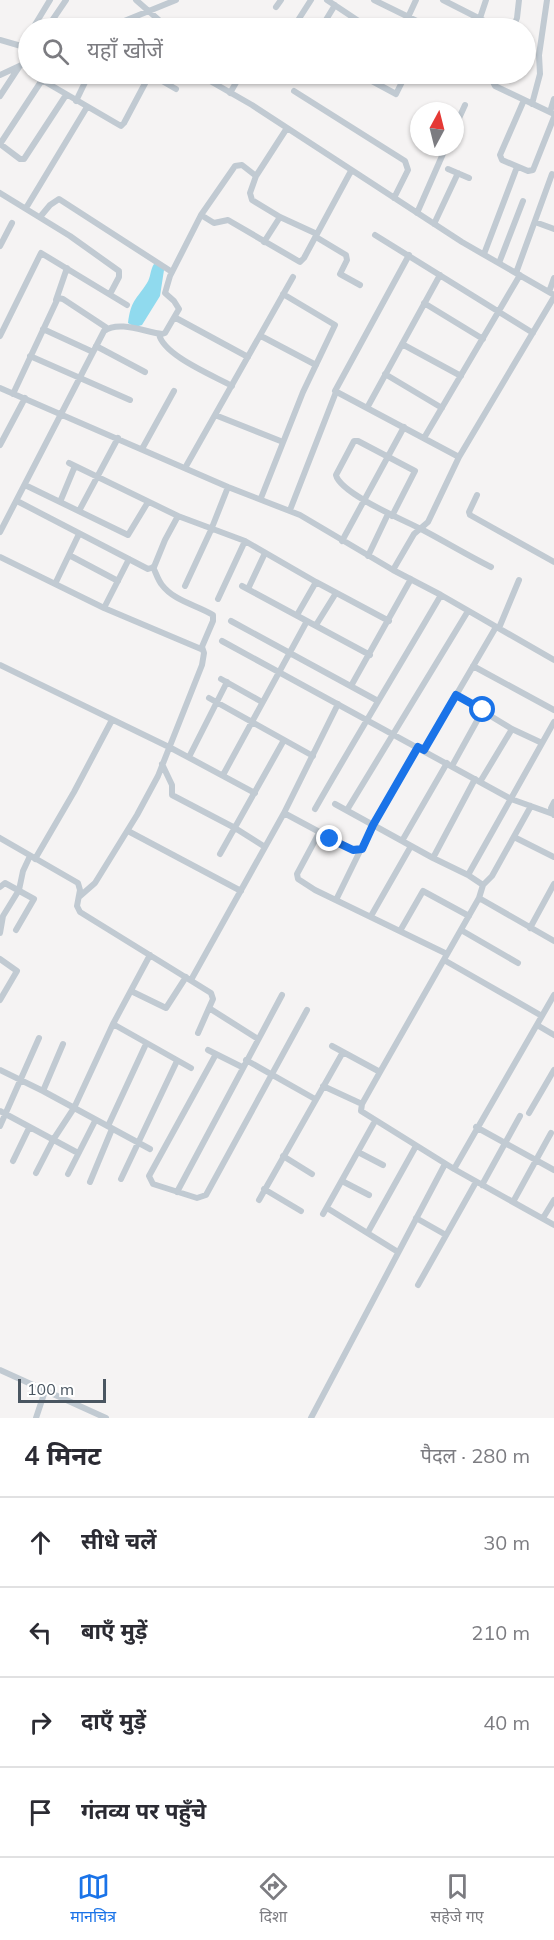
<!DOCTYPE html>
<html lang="hi">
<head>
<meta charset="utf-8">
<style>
  :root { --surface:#fff; --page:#f2f2f3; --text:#2b2b33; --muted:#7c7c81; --line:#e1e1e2; --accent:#1a73e8 }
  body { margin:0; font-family:Mulish,"Noto Sans Devanagari",sans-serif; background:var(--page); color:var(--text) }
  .compass { position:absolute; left:410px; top:102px; width:54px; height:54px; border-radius:50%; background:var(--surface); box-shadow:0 2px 4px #0004; rotate:7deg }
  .scale { position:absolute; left:18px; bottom:15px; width:88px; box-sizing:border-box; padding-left:6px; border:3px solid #4a5661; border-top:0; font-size:16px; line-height:21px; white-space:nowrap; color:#4a5661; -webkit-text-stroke:4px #fff; paint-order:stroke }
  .stop { position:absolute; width:18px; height:18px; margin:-14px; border:4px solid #1a73e8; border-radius:50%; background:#fff }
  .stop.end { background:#1a73e8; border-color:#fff; box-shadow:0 2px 6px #0008 }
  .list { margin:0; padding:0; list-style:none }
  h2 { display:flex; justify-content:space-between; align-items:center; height:78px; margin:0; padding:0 24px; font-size:26px }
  h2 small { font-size:20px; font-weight:400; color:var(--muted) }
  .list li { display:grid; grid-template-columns:39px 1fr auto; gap:18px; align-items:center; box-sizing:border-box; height:90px; padding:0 24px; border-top:2px solid var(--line) }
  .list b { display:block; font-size:22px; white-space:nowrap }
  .list em { font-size:20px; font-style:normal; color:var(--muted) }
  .icon { flex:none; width:33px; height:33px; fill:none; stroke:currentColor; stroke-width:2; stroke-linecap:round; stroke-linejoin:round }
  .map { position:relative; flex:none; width:554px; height:1418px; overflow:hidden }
  .search { position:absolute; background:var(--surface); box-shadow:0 2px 4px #0004; left:18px; right:18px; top:18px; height:66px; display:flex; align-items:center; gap:15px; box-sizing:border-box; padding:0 21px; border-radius:33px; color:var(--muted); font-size:22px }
  .sheet { height:438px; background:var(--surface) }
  nav { display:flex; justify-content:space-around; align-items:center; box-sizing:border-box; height:84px; border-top:2px solid var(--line); background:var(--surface); font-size:16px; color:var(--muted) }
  nav a { display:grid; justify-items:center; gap:3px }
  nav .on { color:var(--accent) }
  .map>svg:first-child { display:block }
</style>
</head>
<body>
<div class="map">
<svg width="554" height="1418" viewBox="0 0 554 1418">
  <rect width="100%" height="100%" fill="#f5f3f3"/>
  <!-- water -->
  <path fill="#90daee" d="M154,264L160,265L164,270L160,296L142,325L135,327L128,323C131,300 136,300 147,283C151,277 150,270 154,264Z"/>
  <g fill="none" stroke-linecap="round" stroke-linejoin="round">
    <!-- minor -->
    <path stroke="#c1cad2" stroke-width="6" d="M136,0L168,28
      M327,0L369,28
      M374,0L431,28
      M443,0L498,28
      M276,7L281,0
      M480,18L486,0
      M33,28L50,0
      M47,28L66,0
      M107,28L176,0
      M293,28L311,0
      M321,28L335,5
      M352,28L357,21
      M403,28L416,0
      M513,28L517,18L519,0
      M0,40L28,48
      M21,46L28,35
      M46,74L0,144L20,159H24L66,95
      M150,74L176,89
      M198,74L252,105L462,242L554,295
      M359,74L396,94L406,74
      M494,74L492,80L495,86L554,114
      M0,75L28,62
      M42,80L121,126L124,123L150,74
      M294,91L405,161L408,170L394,198
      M230,93L241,74
      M0,96L19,67
      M524,100L500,155L502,160L528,171L533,170L554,117
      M76,101L89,74
      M532,104L540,74L539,55L547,0
      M550,112L554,99
      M455,127L465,105
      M448,169L469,178
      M256,176L287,128
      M0,193L70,236L119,271V277L110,294
      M26,208L87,107
      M417,213L446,147
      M201,215L214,223L228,220L300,262L304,258L351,171
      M40,217L50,205L59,199L172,272
      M535,222L554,229
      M434,224L458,173
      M375,235L533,333
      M316,237L346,255L347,260L340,274L360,285
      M264,242L280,217
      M0,246L12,223
      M484,254L517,167
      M409,255L335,391L459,457
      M499,263L523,201
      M516,273L552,174
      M549,292L554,278
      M56,300L67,268
      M424,303L483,339
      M176,318L248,357
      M43,329L93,352
      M159,334C163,355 212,375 232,386
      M0,336L41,253L127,305
      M261,336L316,365
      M402,344L461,376
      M96,346L145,372
      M30,356L130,400
      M385,374L442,408
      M0,388L228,487L300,515L393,570L441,595L554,660
      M13,394L58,298L63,299L107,328
      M367,408L440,275
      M215,415L283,442
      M424,438L520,275
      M0,445L25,398
      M142,449L174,391
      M69,463L178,516L245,541L316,582L389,621
      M185,468L293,277
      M25,485L128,535L148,502
      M477,495L469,512L470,515L554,562
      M261,498L303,392L335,325L283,294
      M17,501L148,569L154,567L165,540L178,516
      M60,502L75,466
      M290,510L336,392
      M79,511L118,438
      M392,516L415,471L358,441H354L336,475C340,493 403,520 421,529C444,541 467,555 491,567
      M0,532L104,331C119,320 145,332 162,334L165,333L179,309L174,301L165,293L170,276L201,215L235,166L242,165L256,176L250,193L252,200L280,217L317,234
      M342,541L404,427
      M69,555L118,581
      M368,556L388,514
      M0,557L104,608L201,649L213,621V615C197,605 174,601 162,585C158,580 156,573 153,567
      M393,570L414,534L428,522L459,457L554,297
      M55,584L79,534
      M185,586L211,530L228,487
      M242,586L370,655
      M248,589L265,553
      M218,599L245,541
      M104,608L129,559
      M297,615L316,582
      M231,621L378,701
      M316,625L336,593
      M499,628L519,580
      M222,641L511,799L553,814
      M0,665L171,748L255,793
      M473,666L554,710
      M221,679L262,702
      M351,686L411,579
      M456,695L512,729L542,743
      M209,698L313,756
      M554,722L468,875L483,885L479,898L380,1072L362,1104L361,1111L454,1169L554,1225
      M424,750L496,627
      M189,757L227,682
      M162,764L172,785V795L235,828L265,847
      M452,766L483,710
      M223,775L307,621
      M480,782L512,729
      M335,804L433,858L468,875
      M315,809C356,737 399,667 441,595
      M347,810L468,611
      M284,813L353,850L360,851L363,848L373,825L418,747
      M554,815L551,808L554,802
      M128,831L241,891
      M319,833L297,874L298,879L315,890L447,954
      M514,837L554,857
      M0,838L78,883L80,890L77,906L80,912L211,993L213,999L198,1033
      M402,841L447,763
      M220,854L284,740
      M433,858L475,779
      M35,859L74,792L112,720
      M483,885L492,876L531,806
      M0,887L5,883L34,899L16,930
      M79,897L95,883L137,815L158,776L202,665L204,653L202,647
      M479,898L554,941
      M336,900L360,851
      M371,916L411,846
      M530,928L554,884
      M461,930L518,963
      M400,931L423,891L469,916
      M0,933L3,916L19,890L23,871L30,856
      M0,959L17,971L0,1000
      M444,960L542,1016
      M191,980L284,813L338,704
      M131,991L166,1008L186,977
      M209,1008L258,1039
      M113,1024L191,1068
      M537,1025L554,1035
      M332,1046L380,1072
      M208,1050L242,1067
      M216,1054L149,1176L153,1184L197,1198L206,1195L307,1010
      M246,1060L315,1099
      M0,1070L43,1091L150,1149
      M323,1086L362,1104
      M43,1091L63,1044
      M0,1111L78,1153
      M529,1113L554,1070
      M0,1126L39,1038
      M108,1126L146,1044
      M476,1127L554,1170
      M358,1152L383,1165
      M283,1156L312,1174
      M13,1161L29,1128
      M454,1169L554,995
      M36,1173L53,1140L74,1108L113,1024L150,955
      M68,1174L95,1121
      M121,1179L177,1061
      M342,1181L369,1195
      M90,1182L112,1129
      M482,1185L520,1116
      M264,1189L301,1211
      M177,1192L282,995
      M259,1200L343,1052
      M513,1202L551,1133
      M327,1208L398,1252
      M323,1214L375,1121
      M416,1218L446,1235
      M543,1218L554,1200
      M368,1232L416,1146
      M418,1285L476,1182
      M0,1370L106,1418
      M36,1418L45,1391
      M311,1418L445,1164"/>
  </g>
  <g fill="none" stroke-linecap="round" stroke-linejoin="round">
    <!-- route -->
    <path stroke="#1a73e8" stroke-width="8" d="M330,839L353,850L362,849L373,825L418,747L424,750L456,695L483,710"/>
  </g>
</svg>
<svg class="compass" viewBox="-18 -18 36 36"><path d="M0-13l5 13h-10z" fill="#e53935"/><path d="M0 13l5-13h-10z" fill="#7c7c81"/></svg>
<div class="scale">100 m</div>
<div class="stop" style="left:483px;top:710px"></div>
<div class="stop end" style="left:330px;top:839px"></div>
<div class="search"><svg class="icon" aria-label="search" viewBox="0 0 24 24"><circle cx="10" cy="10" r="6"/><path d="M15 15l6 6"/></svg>यहाँ खोजें</div>
</div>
<section class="sheet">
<h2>4 मिनट<small>पैदल · 280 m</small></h2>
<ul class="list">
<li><svg class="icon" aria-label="ahead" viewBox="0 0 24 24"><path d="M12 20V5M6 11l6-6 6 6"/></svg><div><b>सीधे चलें</b></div><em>30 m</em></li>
<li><svg class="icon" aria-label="left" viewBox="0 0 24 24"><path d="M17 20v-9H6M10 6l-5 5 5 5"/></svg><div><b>बाएँ मुड़ें</b></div><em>210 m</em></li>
<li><svg class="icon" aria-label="right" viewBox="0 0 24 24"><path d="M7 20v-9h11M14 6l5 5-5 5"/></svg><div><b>दाएँ मुड़ें</b></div><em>40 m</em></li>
<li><svg class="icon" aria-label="arrive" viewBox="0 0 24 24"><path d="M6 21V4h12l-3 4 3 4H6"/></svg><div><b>गंतव्य पर पहुँचे</b></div></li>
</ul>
</section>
<nav>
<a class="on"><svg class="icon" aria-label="map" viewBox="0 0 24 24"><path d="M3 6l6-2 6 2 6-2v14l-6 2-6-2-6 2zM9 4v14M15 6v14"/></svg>मानचित्र</a>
<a><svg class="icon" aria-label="directions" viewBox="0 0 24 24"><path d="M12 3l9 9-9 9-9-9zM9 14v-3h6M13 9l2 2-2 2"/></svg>दिशा</a>
<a><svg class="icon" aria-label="saved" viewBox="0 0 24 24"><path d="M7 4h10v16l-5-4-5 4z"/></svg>सहेजे गए</a>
</nav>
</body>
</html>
